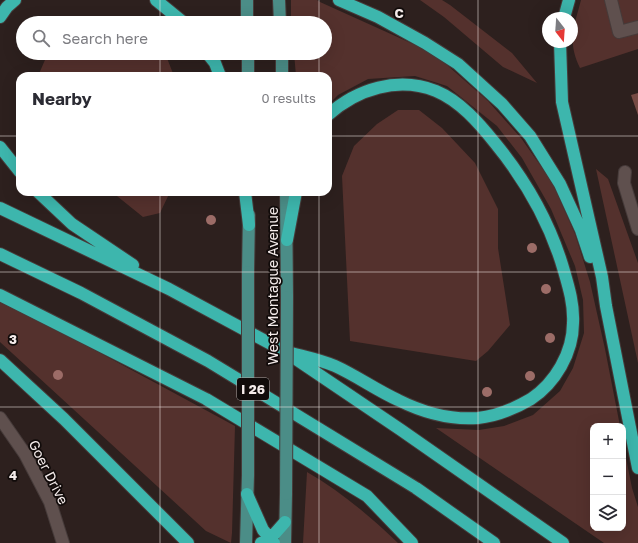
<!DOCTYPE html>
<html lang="en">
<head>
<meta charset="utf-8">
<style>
  :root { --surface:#fff; --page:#f2f2f3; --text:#2b2b33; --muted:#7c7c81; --line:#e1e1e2 }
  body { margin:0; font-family:"Golos Text",sans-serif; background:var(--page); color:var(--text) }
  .controls { position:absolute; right:12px; bottom:12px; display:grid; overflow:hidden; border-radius:8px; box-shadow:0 4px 16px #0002 }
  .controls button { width:36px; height:36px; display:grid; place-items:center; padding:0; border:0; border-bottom:1px solid var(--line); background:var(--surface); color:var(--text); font:20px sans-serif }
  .compass { position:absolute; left:542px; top:12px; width:36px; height:36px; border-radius:50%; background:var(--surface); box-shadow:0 4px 16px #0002; rotate:163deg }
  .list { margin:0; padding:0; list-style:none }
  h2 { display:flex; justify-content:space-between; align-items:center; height:52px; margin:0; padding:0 16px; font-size:17px }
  h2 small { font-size:13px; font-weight:400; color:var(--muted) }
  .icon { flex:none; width:22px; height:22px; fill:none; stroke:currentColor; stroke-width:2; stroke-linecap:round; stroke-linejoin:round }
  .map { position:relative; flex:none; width:638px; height:543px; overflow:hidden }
  .search { position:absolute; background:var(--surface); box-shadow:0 4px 16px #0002; left:16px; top:16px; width:316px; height:44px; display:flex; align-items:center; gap:10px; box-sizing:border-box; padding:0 14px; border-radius:22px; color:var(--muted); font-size:15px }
  .panel { position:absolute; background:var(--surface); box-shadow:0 4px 16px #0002; left:16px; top:72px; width:316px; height:124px; border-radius:12px }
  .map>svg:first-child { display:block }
</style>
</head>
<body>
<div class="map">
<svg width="638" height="543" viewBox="0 0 638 543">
  <rect width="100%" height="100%" fill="#2d201e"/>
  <!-- green -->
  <path fill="#54312d" d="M291,0H317L320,2L424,49L447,65L488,101L521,138L552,182L575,234L590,282L605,349L620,426H593V528H623V443L632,488L638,507V543H604L436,428L479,430L504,426L533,415L560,391L573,368L584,333L583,300L575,266L551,209L522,158L497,126L447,86L415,76L368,79L338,95L328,105V76H296L294,53H325V23H291Z
    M420,0H442L450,5L512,53L537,83L503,67L444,17Z
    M581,0H638V49L580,68C567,41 574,27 581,0Z
    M48,53H165L174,76H38Z
    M398,110H419L442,128L475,163L498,209V248L510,325L488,351L476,361L350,341L342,176L354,146L377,124Z
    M596,169L608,179L638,263V363Z
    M112,192H170L160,213L143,217Z
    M0,302L54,328L235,426L232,533L231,543L206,531L0,342Z
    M307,472C340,491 370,516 398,543H303Z"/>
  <!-- building -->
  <path fill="#764a44" d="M638,93V115L631,95Z"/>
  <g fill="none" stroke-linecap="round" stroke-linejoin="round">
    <!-- minor casing -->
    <g stroke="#463b3a" stroke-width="14">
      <path id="minor" d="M611,0L619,32L638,27
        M625,172L624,183L638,229
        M0,418L25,454L50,502L63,543"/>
    </g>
    <!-- major casing -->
    <g stroke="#463b3a" stroke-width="14">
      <path id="major" d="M247,0V23
        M279,0L280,23
        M248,53V76
        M282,53V76
        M286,192L287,297
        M248,272L249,215
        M246,543L248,475
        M285,543L286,494"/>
    </g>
    <!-- highway casing -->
    <g stroke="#463b3a" stroke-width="14">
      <path id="highway" d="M156,0L184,23
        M339,0L378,17L425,43L458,64L502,104L530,136L560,184L581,230L590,257
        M0,17L7,7L15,0
        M564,18L569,0
        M560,42L562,102L602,277L606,306L638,468
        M207,53L215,63L220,76
        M0,147L20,172
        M38,192L72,224L133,265
        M245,192L249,225
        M0,208L169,289L284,351L401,430L563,543
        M287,240L296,192
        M0,254L81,293L208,361L416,488L494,543
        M0,295L206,399L367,496L412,543
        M284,351C301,356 319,359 335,366C357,376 376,390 398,400C422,412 451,420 478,418C498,416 514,409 531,399C555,383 573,353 573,323C574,305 569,288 564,271C550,222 527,182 495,143C479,123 460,101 436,91C398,76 357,89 328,115
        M0,360L64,419L188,543
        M247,494L263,530L274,543
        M261,543L270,539L285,522"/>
    </g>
    <!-- minor -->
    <use href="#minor" stroke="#5f504e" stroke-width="12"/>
    <!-- major -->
    <use href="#major" stroke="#4b8d87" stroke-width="12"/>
    <!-- highway -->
    <use href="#highway" stroke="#3db6ad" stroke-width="12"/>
    <!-- major-bridge casing -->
    <g stroke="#463b3a" stroke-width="14" stroke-linecap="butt">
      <path id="major-bridge" d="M248,475V272
        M286,494L287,297"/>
    </g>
    <!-- major-bridge -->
    <use href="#major-bridge" stroke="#4b8d87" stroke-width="12"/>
  </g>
  <!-- trees -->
  <g fill="#9c6c67">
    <circle cx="211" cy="220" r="5"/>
    <circle cx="532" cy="248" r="5"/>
    <circle cx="546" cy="289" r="5"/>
    <circle cx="550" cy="338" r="5"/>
    <circle cx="58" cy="375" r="5"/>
    <circle cx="530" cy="376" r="5"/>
    <circle cx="487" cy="392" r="5"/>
  </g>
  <!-- grid -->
  <path fill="none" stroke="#f4ebea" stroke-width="1" stroke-opacity="0.55" d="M160,0V23M319,0V23M478,0V543M160,53V76M319,53V76M0,136H20M328,136H638M160,192V543M319,192V543M0,272H638M0,407H638"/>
  <g text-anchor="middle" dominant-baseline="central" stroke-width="3.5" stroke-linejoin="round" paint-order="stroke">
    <!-- shield labels -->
    <rect fill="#110b0a" stroke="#b0a8a7" stroke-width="1" x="237" y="378" width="32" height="22" rx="3"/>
    <g font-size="13" font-weight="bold" fill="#f4ebea">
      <text x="253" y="389">I 26</text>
    </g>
    <!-- street labels -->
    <g font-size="14" fill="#f4ebea" stroke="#110b0a">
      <text transform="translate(272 286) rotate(-90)">West Montague Avenue</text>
      <text transform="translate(49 472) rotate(63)">Goer Drive</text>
    </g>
  </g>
  <g font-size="13" text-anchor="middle" font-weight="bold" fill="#f4ebea" stroke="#110b0a" stroke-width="3.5" stroke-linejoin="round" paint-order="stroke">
    <text x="399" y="18">C</text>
    <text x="13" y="344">3</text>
    <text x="13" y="480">4</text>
  </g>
</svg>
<div class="controls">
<button>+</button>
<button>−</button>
<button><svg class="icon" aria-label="layers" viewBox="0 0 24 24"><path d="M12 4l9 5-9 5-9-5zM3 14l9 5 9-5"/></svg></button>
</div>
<svg class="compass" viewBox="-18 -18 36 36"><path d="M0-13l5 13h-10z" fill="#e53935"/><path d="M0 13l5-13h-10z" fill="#7c7c81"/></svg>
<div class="search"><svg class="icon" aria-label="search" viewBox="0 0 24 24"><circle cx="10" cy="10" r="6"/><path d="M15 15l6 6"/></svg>Search here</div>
<section class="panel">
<h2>Nearby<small>0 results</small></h2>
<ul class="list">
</ul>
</section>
</div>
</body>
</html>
